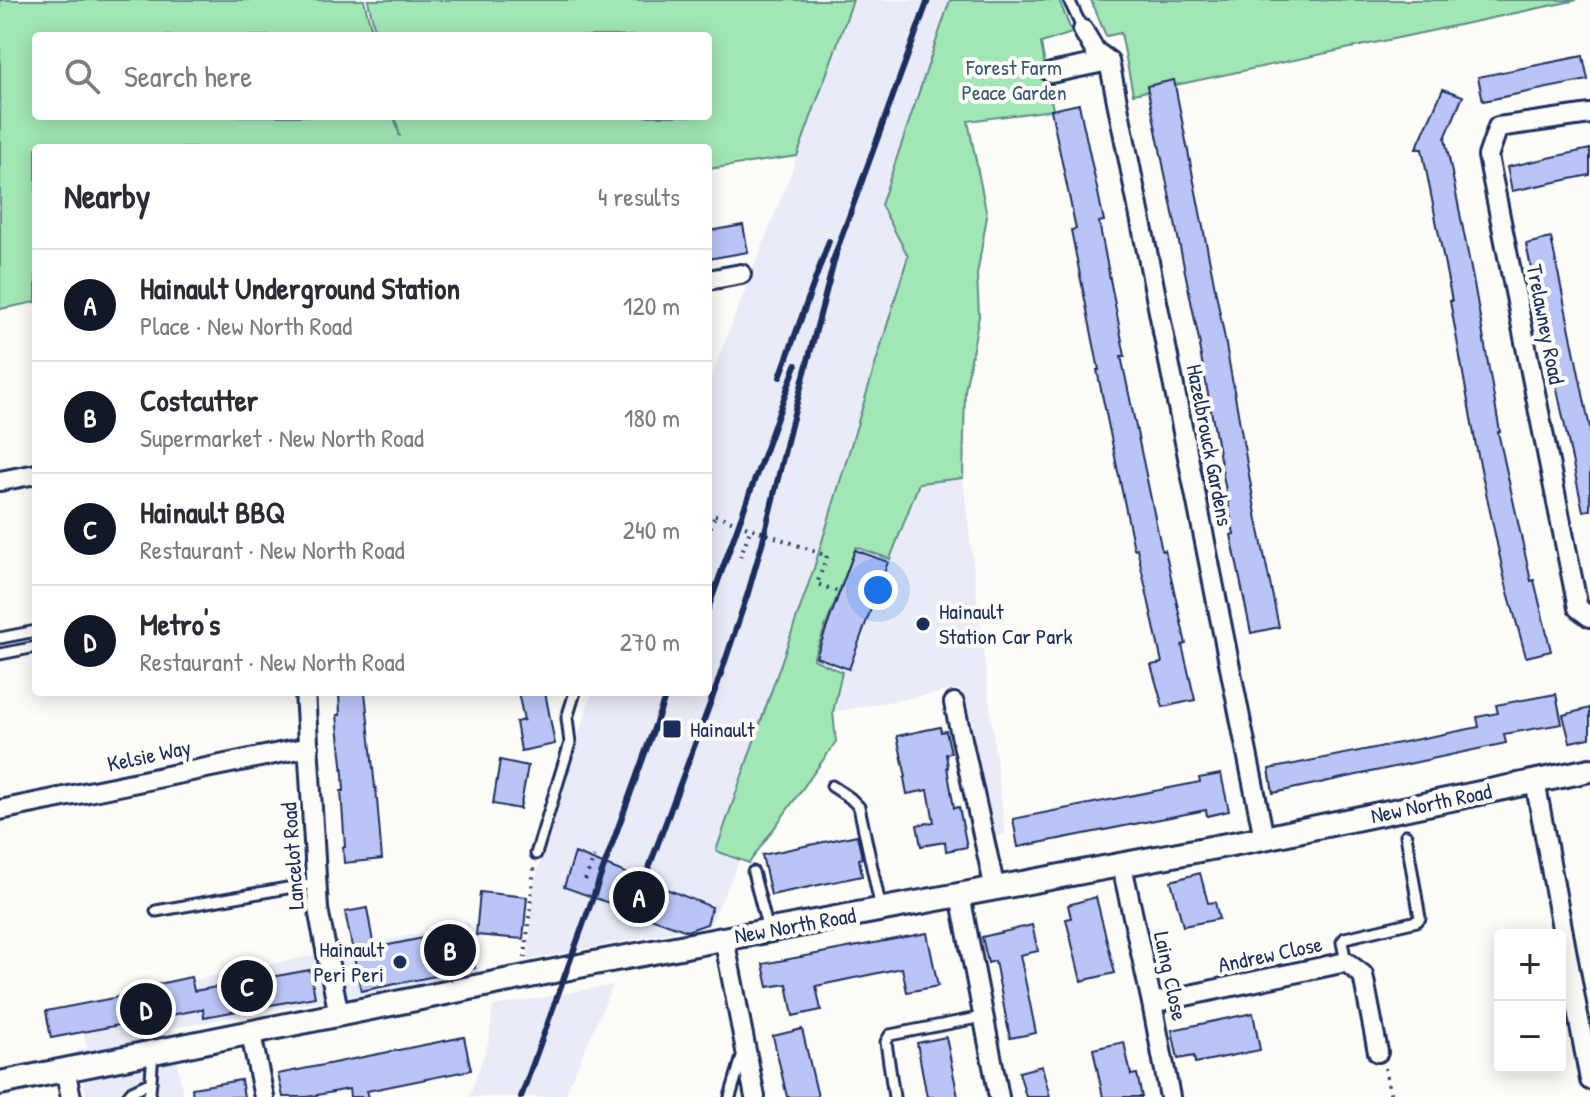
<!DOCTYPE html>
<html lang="en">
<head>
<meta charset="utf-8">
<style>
  :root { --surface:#fff; --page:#f2f2f3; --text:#2b2b33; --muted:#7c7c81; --line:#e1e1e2; --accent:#111827 }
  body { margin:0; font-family:"Patrick Hand",sans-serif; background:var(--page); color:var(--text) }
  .controls { position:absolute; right:24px; bottom:24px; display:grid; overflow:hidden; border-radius:8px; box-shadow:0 4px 20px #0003 }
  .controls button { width:72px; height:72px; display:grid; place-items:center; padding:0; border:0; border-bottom:2px solid var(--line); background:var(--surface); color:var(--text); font:40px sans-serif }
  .you { position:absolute; left:878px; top:590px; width:28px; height:28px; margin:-20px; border:6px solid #fff; border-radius:50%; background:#1a73e8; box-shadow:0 0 0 12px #1a73e833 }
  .badge { display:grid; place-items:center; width:52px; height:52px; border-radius:50%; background:var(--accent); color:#fff; font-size:26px; font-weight:700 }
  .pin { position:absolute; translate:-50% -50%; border:4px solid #fff; box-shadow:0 2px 8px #0006 }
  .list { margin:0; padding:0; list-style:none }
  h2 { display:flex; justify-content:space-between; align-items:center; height:104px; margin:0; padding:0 32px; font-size:34px }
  h2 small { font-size:26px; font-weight:400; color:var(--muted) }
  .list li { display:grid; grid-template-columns:52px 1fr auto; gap:24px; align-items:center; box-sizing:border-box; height:112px; padding:0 32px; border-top:2px solid var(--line) }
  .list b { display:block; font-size:30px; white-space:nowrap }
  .list p { margin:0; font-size:26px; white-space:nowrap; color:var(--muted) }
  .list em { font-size:26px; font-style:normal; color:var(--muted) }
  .icon { flex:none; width:44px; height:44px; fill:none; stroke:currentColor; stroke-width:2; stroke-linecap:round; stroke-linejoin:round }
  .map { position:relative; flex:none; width:1590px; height:1097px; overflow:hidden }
  .search { position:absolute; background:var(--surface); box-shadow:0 4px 20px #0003; left:32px; top:32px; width:680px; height:88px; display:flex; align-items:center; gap:20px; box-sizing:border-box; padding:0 28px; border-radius:8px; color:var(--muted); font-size:30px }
  .panel { position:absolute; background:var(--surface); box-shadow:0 4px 20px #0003; left:32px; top:144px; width:680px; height:552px; border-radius:8px }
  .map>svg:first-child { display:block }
</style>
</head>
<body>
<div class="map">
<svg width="1590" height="1097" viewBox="0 0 1590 1097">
  <rect width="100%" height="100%" fill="#fdfcf7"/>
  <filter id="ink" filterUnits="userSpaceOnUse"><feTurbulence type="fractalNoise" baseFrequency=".0125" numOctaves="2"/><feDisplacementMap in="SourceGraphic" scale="16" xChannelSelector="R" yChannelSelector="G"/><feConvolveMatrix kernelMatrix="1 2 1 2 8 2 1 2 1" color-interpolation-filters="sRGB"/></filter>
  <g filter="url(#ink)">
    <!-- built -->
    <path fill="#e9ecf7" d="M789,0H997L968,121L987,216L977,275L979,316L965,391L963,478L1005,834L985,841L960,689L833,712L809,767L772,787L711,924L528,960L533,885L592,692H708V385L797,157L708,169V116Z
      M469,923L479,973L172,1028L183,1097H86L77,1050L87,1048L78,1004Z
      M613,985L564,1097H469L489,1040L493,1006Z"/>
    <!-- green -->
    <path fill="#a1e7b4" stroke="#5e8b89" stroke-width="2" d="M0,0H364L373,36H36V116H394L400,137L395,116H708V36H376L368,0H853L797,156L708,169V148H36V302L0,309Z
      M950,0H1059L1072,33L1041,43L1053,110L968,121L987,216L977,275L979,316L965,391L963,478L919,483L890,559L856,547L813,659L842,672L833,712L836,742L749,863L716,851L814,568L908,256L881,205Z
      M1091,0H1577L1133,94L1121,33L1106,36Z"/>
    <!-- building -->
    <path fill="#bac5f6" stroke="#1b2f5e" stroke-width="2" d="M1583,56L1588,80L1483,101L1478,77Z
      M1174,80L1224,334L1257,520L1279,627L1251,633L1231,535L1234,534L1199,346L1200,345L1147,86Z
      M1443,89L1463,96L1445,138L1475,289L1500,432H1498L1531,581L1534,580L1551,651L1526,657L1505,581L1476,446L1450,301H1452L1422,149H1416Z
      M1079,104L1104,221L1099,222L1125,356H1121L1162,551L1165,550L1186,644L1182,645L1195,700L1163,707L1151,665L1162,663L1137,548L1134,549L1097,370H1099L1071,230L1076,229L1051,110Z
      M1590,149V175L1512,191L1507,167Z
      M743,225L748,252L708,259V231Z
      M1551,238L1590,428V510L1583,511L1526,244Z
      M855,550L888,562L849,669L816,657Z
      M365,692L375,788H376L382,859L344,863L343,847H345L341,791H344L343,774L337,715H340L339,693Z
      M518,692H545L555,744L521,751L516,722L524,720Z
      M1556,694L1562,724L1504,734L1506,743L1273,793L1269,769L1479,727L1477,717L1498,713L1496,705Z
      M1590,708V738L1570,742L1563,715Z
      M940,727L941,732L946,731L951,753L946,754L948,767H947L954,808L959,807L967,847L946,851L945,842L921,846L917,825L934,822L928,790L907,794L904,778L906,777L897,736Z
      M500,760L528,766L520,809L493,804Z
      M1221,774L1229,811L1207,816L1206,810L1018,847L1013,819L1200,782L1199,778Z
      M857,835L862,858L859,859L862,876L771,895L762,855Z
      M575,853L712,907L707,924L687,931L564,887Z
      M1200,873L1208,903L1215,902L1219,919L1183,926L1171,881Z
      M480,892L527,897L523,939L476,935Z
      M1096,897L1115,973L1081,981L1066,919L1071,918L1068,905Z
      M367,908L374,948L467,929L475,968L361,991L345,912Z
      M1032,925L1038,951L1020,955L1036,1033L1010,1038L995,961L988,963L982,937Z
      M927,933L938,986L907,992L902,968L816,986L821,1010L793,1016L787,984L768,987L763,964Z
      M310,970L315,997L204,1017L203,1009L51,1038L46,1011L155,990L154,985L191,977L194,991Z
      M1253,1013L1260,1050L1195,1063L1194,1056L1178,1059L1172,1030Z
      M802,1029L818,1097H787L773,1036Z
      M464,1037L471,1070L367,1091L369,1097H350L349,1089L307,1097H283L278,1074Z
      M946,1037L958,1097H927L917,1043Z
      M1124,1042L1131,1075L1137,1074L1142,1097H1103L1093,1049Z
      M1042,1066L1050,1097H1026L1019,1072Z
      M241,1080L244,1097H193L192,1088Z"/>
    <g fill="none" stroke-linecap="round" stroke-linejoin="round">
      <!-- service casing -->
      <g stroke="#1b2f5e" stroke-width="15">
        <path id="service" d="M1069,0L1083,30
          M0,638L36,631
          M0,654L36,647
          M832,786L850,798L859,807L881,909
          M536,854L570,743L567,718L575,692
          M753,872L768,930
          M156,911L316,883
          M1346,962L1342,942L1345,938L1417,921L1420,918L1406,835
          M127,1097L132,1091L151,1082
          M148,1097L150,1092L153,1053
          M730,1097L742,1057
          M894,1097L886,1042L890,1035L983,1017"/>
      </g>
      <!-- minor casing -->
      <g stroke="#1b2f5e" stroke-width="24">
        <path id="minor" d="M1083,30L1095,51L1109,61L1264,838
          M1051,73L1109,61
          M1590,114L1498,127L1488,156L1578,608L1590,617
          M708,280L741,274
          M0,481L36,474
          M305,692L318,909L339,1015
          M954,703L995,889
          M1535,781L1590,1080
          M0,810L309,747
          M1122,866L1152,1003L1170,1097
          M960,895L999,1097
          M724,938L755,1097
          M1152,1003L1346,962L1363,975L1378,1052
          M251,1034L264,1097
          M65,1070L71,1097"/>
      </g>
      <!-- tertiary casing -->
      <g stroke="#1b2f5e" stroke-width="28">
        <path id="tertiary" d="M0,1083L589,964L1264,838L1590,770"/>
      </g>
      <!-- path -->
      <path stroke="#1b2f5e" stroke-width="4" stroke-dasharray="2 6" stroke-linecap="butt" d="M708,535L715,515
        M827,556L817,584L840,592
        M740,557L751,528
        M585,880L594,857
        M622,893L630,873
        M525,958L534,868
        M1385,1068L1391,1097"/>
      <!-- service -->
      <use href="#service" stroke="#fdfcf7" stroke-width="9"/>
      <!-- minor -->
      <use href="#minor" stroke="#fdfcf7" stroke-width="18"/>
      <!-- tertiary -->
      <use href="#tertiary" stroke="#fdfcf7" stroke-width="22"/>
      <!-- rail -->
      <path stroke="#1b2f5e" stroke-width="6" d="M832,263L928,0
        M780,377L829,241
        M708,609L796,365
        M641,889L717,685L748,593L762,544L790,429L836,254
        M521,1097L667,692"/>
      <!-- path-bridge -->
      <path stroke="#1b2f5e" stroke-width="4" stroke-dasharray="2 6" stroke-linecap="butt" d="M715,515L827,556"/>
    </g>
  </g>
  <!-- markers -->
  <g fill="#1b2f5e" stroke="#fdfcf7" stroke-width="3">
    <circle cx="923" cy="624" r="8"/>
    <rect x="662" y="719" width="20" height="20" rx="4"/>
    <circle cx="400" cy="962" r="8"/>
  </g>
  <g text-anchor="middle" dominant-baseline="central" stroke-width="8" stroke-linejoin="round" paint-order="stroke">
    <!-- park labels -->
    <g font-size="22" fill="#3c5d74" stroke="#fdfcf7">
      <text x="1014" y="67">Forest Farm<tspan x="1014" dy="25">Peace Garden</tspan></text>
    </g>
    <!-- street labels -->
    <g font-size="22" fill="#1b2f5e" stroke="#fdfcf7">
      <text transform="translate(1546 324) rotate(79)">Trelawney Road</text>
      <text transform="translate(1210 445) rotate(79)">Hazelbrouck Gardens</text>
      <text transform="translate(149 755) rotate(-12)">Kelsie Way</text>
      <text transform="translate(1431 803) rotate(-12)">New North Road</text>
      <text transform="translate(292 856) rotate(-94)">Lancelot Road</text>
      <text transform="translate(795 925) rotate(-10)">New North Road</text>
      <text transform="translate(1270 954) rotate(-12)">Andrew Close</text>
      <text transform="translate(1171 976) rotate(78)">Laing Close</text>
    </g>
    <!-- poi labels -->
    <g font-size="22" fill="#1b2f5e" stroke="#fdfcf7" text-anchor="start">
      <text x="939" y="611">Hainault<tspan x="939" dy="25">Station Car Park</tspan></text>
      <text x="690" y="729">Hainault</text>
      <text x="384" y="949" text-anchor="end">Hainault<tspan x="384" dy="25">Peri Peri</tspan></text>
    </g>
  </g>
</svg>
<div class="controls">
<button>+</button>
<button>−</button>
</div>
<div class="you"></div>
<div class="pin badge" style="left:639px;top:897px">A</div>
<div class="pin badge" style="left:450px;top:950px">B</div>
<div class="pin badge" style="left:247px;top:986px">C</div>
<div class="pin badge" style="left:146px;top:1009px">D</div>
<div class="search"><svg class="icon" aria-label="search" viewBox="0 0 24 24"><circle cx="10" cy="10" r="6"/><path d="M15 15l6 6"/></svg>Search here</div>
<section class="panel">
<h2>Nearby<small>4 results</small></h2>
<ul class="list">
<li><span class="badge">A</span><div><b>Hainault Underground Station</b><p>Place · New North Road</p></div><em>120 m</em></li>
<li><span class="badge">B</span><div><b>Costcutter</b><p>Supermarket · New North Road</p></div><em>180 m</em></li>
<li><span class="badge">C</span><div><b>Hainault BBQ</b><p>Restaurant · New North Road</p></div><em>240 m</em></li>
<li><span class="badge">D</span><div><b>Metro's</b><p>Restaurant · New North Road</p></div><em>270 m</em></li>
</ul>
</section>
</div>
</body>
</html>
